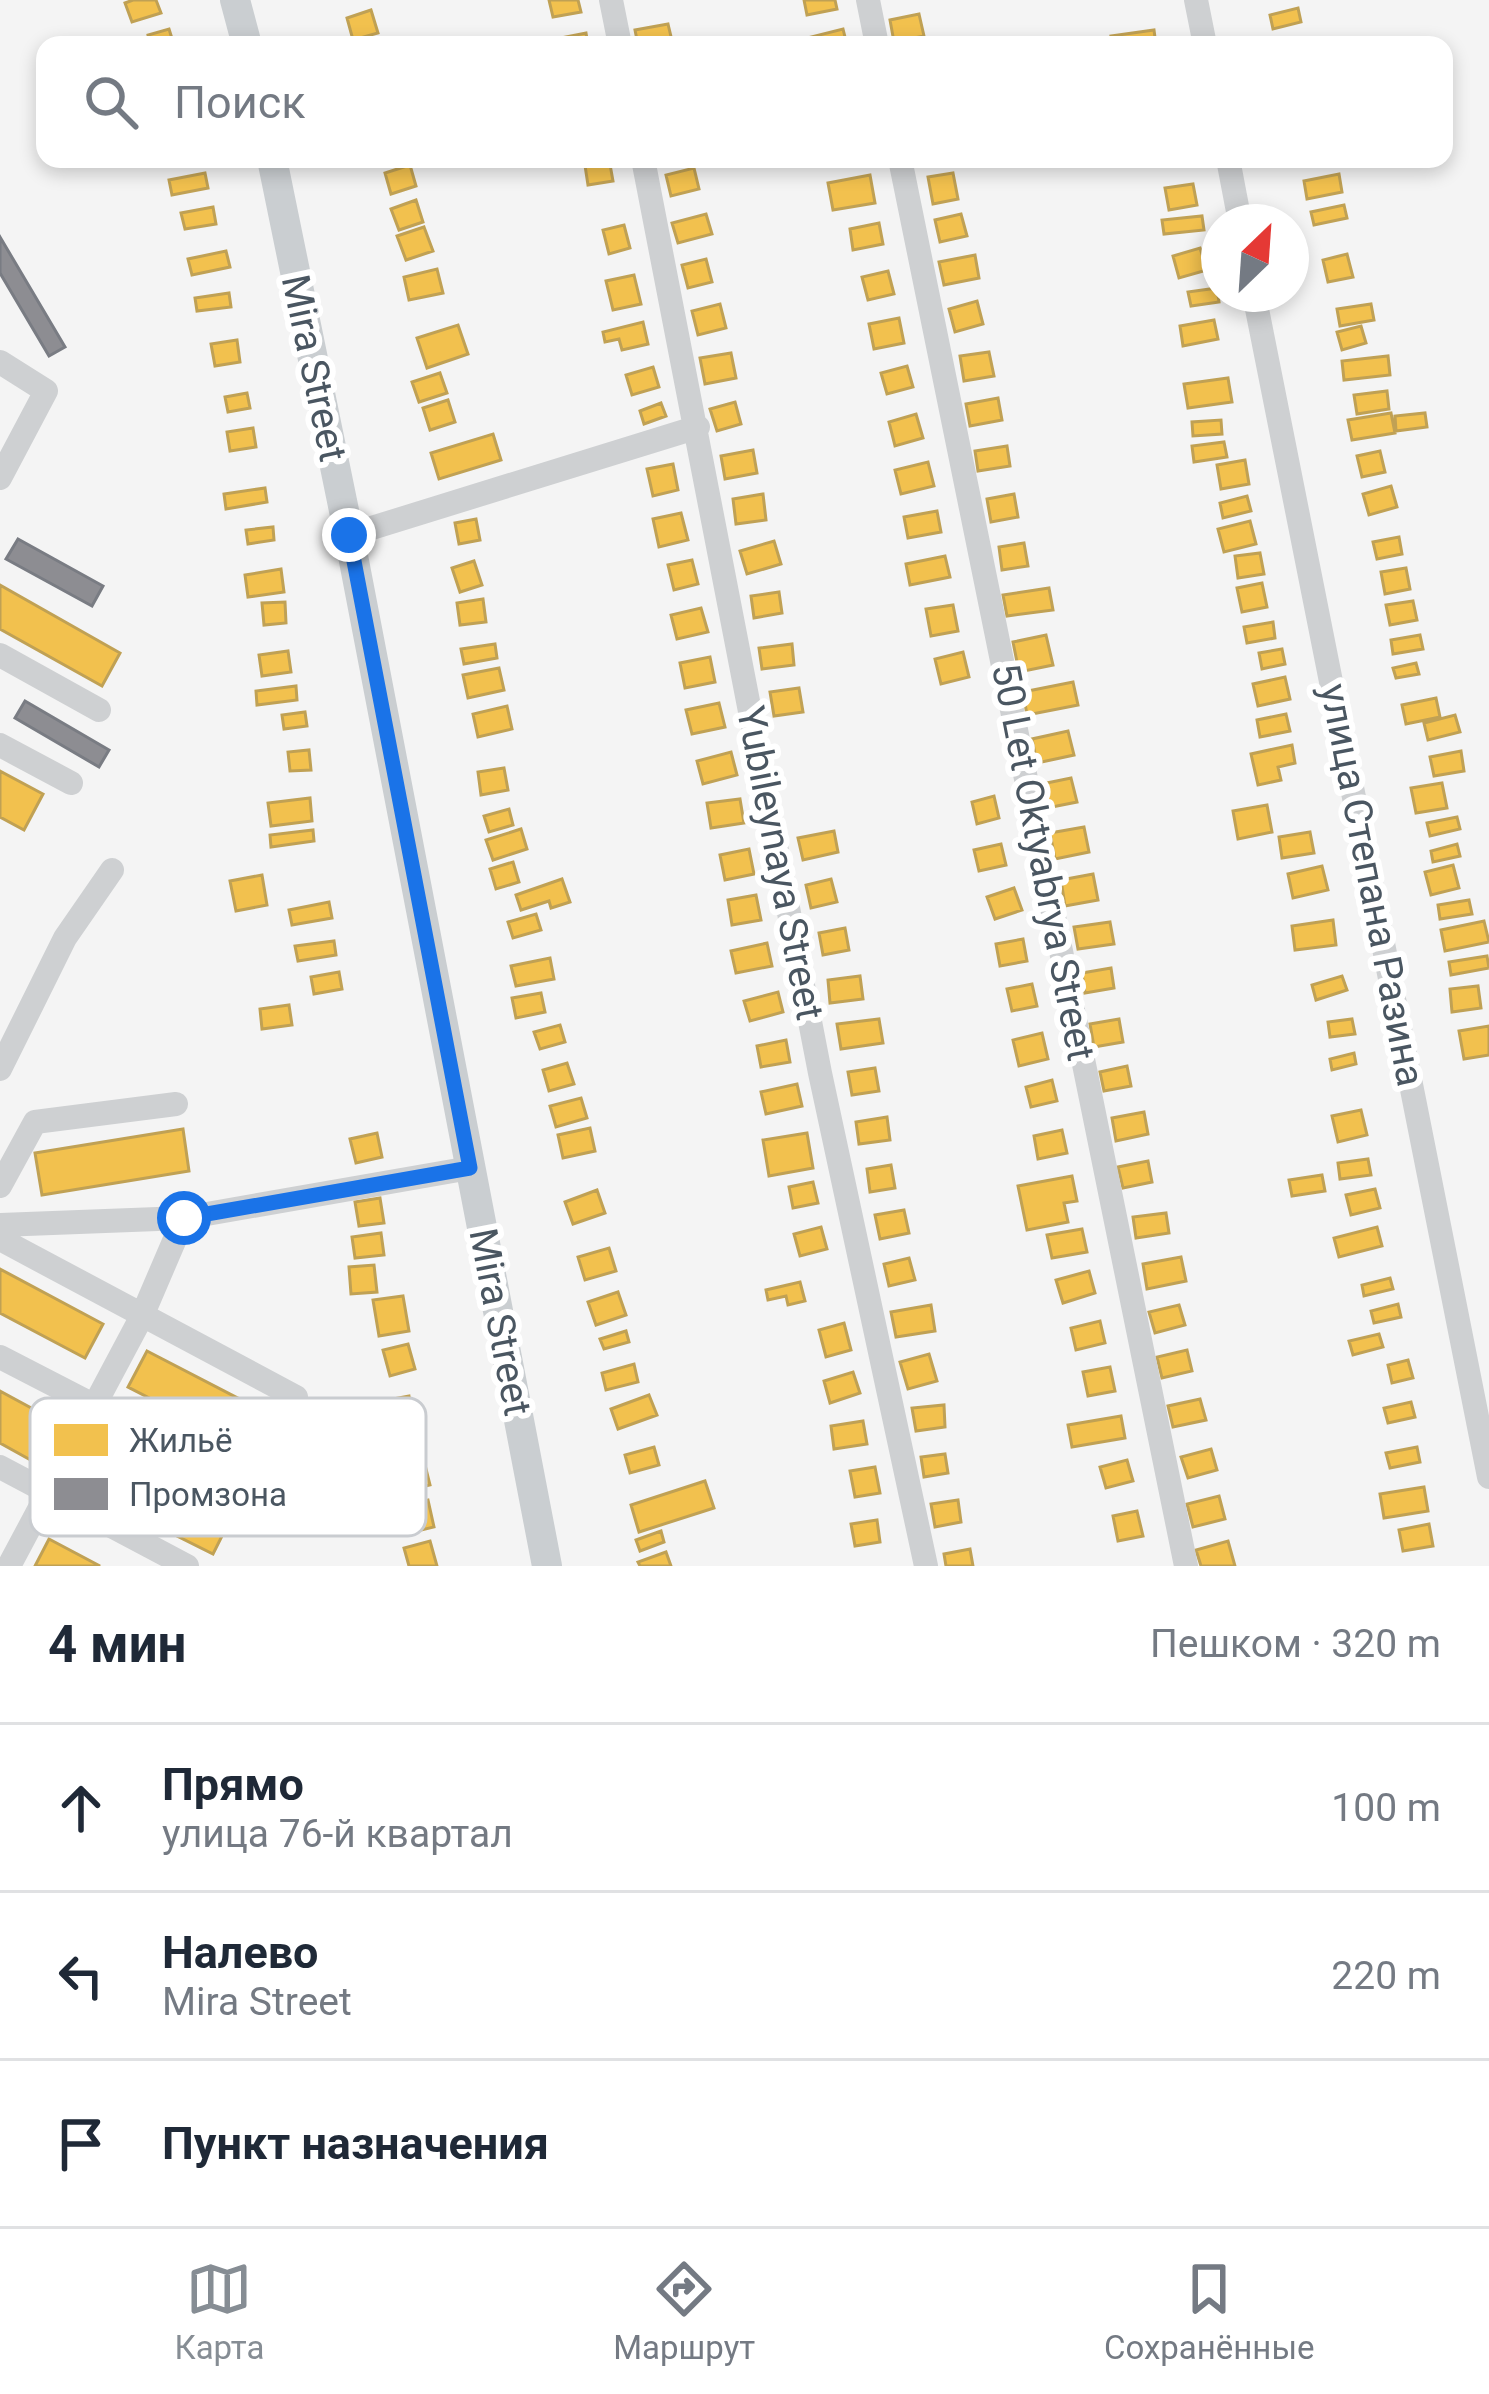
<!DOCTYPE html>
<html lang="ru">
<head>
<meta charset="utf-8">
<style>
  :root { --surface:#fff; --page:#f6f6f7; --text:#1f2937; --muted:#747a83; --line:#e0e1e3; --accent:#868d94 }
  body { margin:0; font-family:Roboto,sans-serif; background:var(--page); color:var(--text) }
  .compass { position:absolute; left:1201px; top:204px; width:108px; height:108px; border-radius:50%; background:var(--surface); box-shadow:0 6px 18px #0003; rotate:25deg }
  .stop { position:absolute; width:36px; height:36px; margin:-27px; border:9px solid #1a73e8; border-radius:50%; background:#fff }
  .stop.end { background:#1a73e8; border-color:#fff; box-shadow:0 3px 12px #0008 }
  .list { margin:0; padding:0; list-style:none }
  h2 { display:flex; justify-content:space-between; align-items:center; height:156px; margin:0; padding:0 48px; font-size:51px }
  h2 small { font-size:39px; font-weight:400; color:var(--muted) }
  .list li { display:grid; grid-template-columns:78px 1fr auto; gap:36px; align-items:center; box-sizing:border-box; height:168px; padding:0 48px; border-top:3px solid var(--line) }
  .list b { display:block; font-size:45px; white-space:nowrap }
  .list p { margin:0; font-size:39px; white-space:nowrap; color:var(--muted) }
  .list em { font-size:39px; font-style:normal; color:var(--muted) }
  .icon { flex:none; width:66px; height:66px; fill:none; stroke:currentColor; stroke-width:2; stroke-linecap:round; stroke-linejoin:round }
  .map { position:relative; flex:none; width:1489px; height:1566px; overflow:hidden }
  .search { position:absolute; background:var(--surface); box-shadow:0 6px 18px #0003; left:36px; right:36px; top:36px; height:132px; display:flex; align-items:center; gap:30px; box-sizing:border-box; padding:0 42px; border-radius:24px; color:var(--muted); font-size:45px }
  .sheet { height:660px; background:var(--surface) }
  nav { display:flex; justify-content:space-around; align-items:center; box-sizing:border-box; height:168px; border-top:3px solid var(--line); background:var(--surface); font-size:33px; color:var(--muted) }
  nav a { display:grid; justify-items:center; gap:6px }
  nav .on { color:var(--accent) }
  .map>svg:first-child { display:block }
</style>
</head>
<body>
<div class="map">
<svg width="1489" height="1566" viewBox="0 0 1489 1566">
  <rect width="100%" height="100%" fill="#f4f4f4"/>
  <!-- homes -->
  <path fill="#f2c14e" stroke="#c0a154" stroke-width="3" d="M133,0H156L161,13L132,22L125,3Z
    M549,0H578L581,12L553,17Z
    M804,0H835L837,9L807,15Z
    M1298,8L1301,22L1273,29L1270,15Z
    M371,10L378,33L353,40L347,18Z
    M919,14L924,36L894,42L890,20Z
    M668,24L673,45H638L635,30Z
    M169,29L174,45H150L148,35Z
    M843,29L847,45H813L811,37Z
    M1154,30L1156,45H1113L1111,36Z
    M586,33L588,45H552L551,40Z
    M584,159H609L613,181L588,185Z
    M410,165L416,186L391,194L385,173Z
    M694,168L699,189L671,196L666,175Z
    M205,173L208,188L172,195L169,180Z
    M953,173L958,199L933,204L928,177Z
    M1339,174L1342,192L1307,199L1304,181Z
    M870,175L875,203L833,210L828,183Z
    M1193,184L1197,205L1169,210L1165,188Z
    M416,200L423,222L399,230L391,209Z
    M1344,205L1347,218L1314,225L1311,212Z
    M213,207L216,224L185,229L181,213Z
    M706,214L712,234L678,243L672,223Z
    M961,214L967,236L940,242L935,220Z
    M1202,216L1204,230L1164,234L1162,220Z
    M879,223L883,244L853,250L850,229Z
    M624,225L630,248L609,254L603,230Z
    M424,227L433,251L406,260L397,236Z
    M1200,248L1207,270L1179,278L1173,256Z
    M226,251L230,267L192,275L188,259Z
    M1347,254L1353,277L1328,282L1323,260Z
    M975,255L979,278L944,285L939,262Z
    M706,259L712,282L688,288L682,265Z
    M437,269L443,293L409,300L404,277Z
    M888,271L894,294L868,300L862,277Z
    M634,275L641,304L613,310L606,281Z
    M1217,288L1219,302L1191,306L1188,292Z
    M229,293L231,307L197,311L195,298Z
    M977,301L983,324L955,332L949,309Z
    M720,304L726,328L698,335L692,311Z
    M1371,304L1374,320L1340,326L1337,309Z
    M899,318L904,343L874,349L869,324Z
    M1214,320L1218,339L1183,346L1180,326Z
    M643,322L648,344L622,350L619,339L605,342L603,332Z
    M458,325L468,354L427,368L417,338Z
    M1361,326L1366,343L1342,350L1337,332Z
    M237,340L240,362L215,366L211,344Z
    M989,352L994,376L964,381L960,356Z
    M731,353L736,378L705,384L700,358Z
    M1388,356L1390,375L1344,380L1342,361Z
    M907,366L913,387L887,394L881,373Z
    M653,367L659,387L632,395L626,375Z
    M440,373L447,393L419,402L412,382Z
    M1228,378L1232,402L1188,408L1184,384Z
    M1387,391L1389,409L1357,414L1354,395Z
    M247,393L250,408L228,412L225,397Z
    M998,398L1002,420L970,426L966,404Z
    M448,400L455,422L430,430L423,408Z
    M735,402L741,424L717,431L710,409Z
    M661,403L666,416L644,424L640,411Z
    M1391,413L1395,433L1352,440L1348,420Z
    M1425,413L1427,427L1396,431L1395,416Z
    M916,414L923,438L895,446L889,422Z
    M1221,420L1222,434L1193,436L1192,422Z
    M253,428L256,447L230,451L227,432Z
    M493,434L501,460L439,479L431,453Z
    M1224,442L1227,457L1194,462L1192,446Z
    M1007,446L1010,466L978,471L975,451Z
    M753,450L757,473L725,479L721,456Z
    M1380,451L1385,472L1362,477L1357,456Z
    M1245,460L1249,484L1221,489L1217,465Z
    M928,462L934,486L901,494L895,470Z
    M673,464L678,490L653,496L647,469Z
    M1391,486L1397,507L1369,515L1363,494Z
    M265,488L267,502L226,509L224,494Z
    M763,494L766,520L736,524L733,499Z
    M1014,494L1018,517L991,522L987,499Z
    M1247,496L1251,511L1223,518L1220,503Z
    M937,511L941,532L908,538L904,517Z
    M681,513L688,540L659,547L653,519Z
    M476,519L480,540L459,544L455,523Z
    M1250,521L1256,544L1224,552L1218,529Z
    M273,527L274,540L248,544L246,530Z
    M1399,537L1402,554L1377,559L1373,542Z
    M774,541L781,564L747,574L740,551Z
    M1024,543L1028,566L1002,570L999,547Z
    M1260,553L1264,574L1238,578L1235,556Z
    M945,556L950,577L910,585L906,564Z
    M692,560L698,584L674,590L668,565Z
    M474,561L482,585L460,592L452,568Z
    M1406,568L1410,589L1385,594L1381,572Z
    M281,569L284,592L248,597L245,575Z
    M1262,583L1267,607L1242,612L1237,588Z
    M0,585L120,653L102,686L0,629Z
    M1049,588L1053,610L1007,616L1003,595Z
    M779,592L782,613L754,618L751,596Z
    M483,599L486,622L460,625L457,603Z
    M1413,601L1417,620L1390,625L1386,605Z
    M285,602L286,623L264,625L262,603Z
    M953,605L958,631L931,636L926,609Z
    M701,608L708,632L677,639L671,615Z
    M1273,622L1275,638L1247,643L1244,627Z
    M1046,635L1053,665L1019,672L1013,642Z
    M1420,635L1423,649L1393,654L1391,640Z
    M495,644L497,658L464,664L461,649Z
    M792,644L794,665L762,669L759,648Z
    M1282,649L1285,664L1262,669L1259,653Z
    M288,651L291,672L262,676L259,655Z
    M963,652L969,677L941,684L935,659Z
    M710,657L715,682L685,688L680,663Z
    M1416,663L1419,674L1396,678L1393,668Z
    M499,668L504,690L468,698L463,675Z
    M1285,677L1290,699L1258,706L1253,684Z
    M1073,682L1078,705L1027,715L1023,692Z
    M296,686L297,700L257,705L256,691Z
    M799,688L803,712L774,716L770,692Z
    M1436,698L1440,717L1406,724L1402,705Z
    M719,703L725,727L692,734L686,710Z
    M507,706L512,729L478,737L473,714Z
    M305,712L307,726L284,729L282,715Z
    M1286,714L1290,731L1260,737L1257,720Z
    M1455,715L1460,732L1428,740L1424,723Z
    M1068,731L1074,755L1037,763L1032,739Z
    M1292,745L1295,763L1278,767L1281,780L1258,785L1251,754Z
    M309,750L311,770L290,771L288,752Z
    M1461,751L1464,771L1434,776L1430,757Z
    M731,752L737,775L703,784L697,761Z
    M504,768L508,790L481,795L478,772Z
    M0,771L43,794L24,830L0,817Z
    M1071,778L1077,802L1047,808L1042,784Z
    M1442,783L1447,808L1416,813L1411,788Z
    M994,796L999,818L977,824L972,802Z
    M310,798L312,821L271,826L268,803Z
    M740,799L744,823L711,828L707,803Z
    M1267,805L1272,832L1238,839L1233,811Z
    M509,809L513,825L489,832L484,816Z
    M1457,817L1460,829L1430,836L1427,823Z
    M1084,827L1089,852L1055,859L1050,833Z
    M521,829L527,849L493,860L486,840Z
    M313,830L314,841L271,847L270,835Z
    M834,831L838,852L803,860L798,838Z
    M1310,832L1314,853L1282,858L1279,837Z
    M1001,844L1006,865L979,871L974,850Z
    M1457,844L1460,856L1433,862L1431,851Z
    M749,849L754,874L725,880L720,855Z
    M513,862L519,882L496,889L490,869Z
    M1453,865L1459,888L1431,895L1425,872Z
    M1322,866L1328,890L1293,898L1288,874Z
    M1093,874L1098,900L1065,906L1061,880Z
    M262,875L267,905L236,911L230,881Z
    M562,879L570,902L551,908L549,901L521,910L516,895Z
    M831,879L837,902L811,908L806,885Z
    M1014,888L1022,910L995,919L987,897Z
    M756,895L761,920L732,925L728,900Z
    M1469,900L1472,914L1440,919L1438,905Z
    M329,902L332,918L292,925L289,910Z
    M536,914L541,930L513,938L508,922Z
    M1333,920L1336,945L1295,950L1292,926Z
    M1484,921L1489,942L1445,951L1441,930Z
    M1110,922L1114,944L1078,949L1074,927Z
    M845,928L849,950L823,955L819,933Z
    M1023,939L1027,961L1000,966L996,944Z
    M334,941L336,955L298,961L295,946Z
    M767,943L772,966L736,973L731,951Z
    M1487,956L1489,968L1451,975L1449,962Z
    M550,958L554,979L516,986L511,966Z
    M1111,968L1114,988L1085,993L1082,973Z
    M339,972L342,989L314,994L311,977Z
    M860,976L863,999L830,1003L828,980Z
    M1342,976L1347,990L1316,1000L1312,985Z
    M1032,984L1037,1006L1012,1011L1007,989Z
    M1478,986L1481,1008L1452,1012L1450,989Z
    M778,992L783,1012L750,1021L744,1001Z
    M541,993L545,1012L516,1018L512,998Z
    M289,1005L292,1025L262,1029L260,1009Z
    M879,1019L883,1043L841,1049L837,1024Z
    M1119,1019L1123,1042L1094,1047L1090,1024Z
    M1352,1019L1355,1034L1330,1037L1328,1022Z
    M560,1025L565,1042L540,1049L534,1032Z
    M1489,1026V1055L1464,1059L1459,1031Z
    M1042,1033L1048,1059L1019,1066L1013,1040Z
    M786,1040L790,1062L761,1067L757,1046Z
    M1354,1053L1356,1064L1332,1070L1330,1059Z
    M567,1063L574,1084L549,1091L543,1070Z
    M1127,1066L1131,1086L1104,1091L1100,1072Z
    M875,1068L879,1091L852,1095L848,1072Z
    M1052,1080L1057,1101L1031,1107L1026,1087Z
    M797,1084L802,1106L766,1114L761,1092Z
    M581,1098L587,1118L556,1127L550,1106Z
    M1361,1110L1367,1135L1338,1142L1332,1116Z
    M1144,1112L1148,1134L1116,1141L1112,1118Z
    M887,1117L890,1140L859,1144L856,1122Z
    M590,1128L595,1151L563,1158L558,1135Z
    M183,1129L189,1171L42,1195L35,1153Z
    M1062,1130L1067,1153L1038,1159L1034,1136Z
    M377,1133L382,1157L356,1163L350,1139Z
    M807,1133L813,1168L769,1176L763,1140Z
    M1368,1159L1371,1175L1340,1179L1338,1163Z
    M1148,1161L1152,1182L1123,1188L1118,1167Z
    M891,1165L895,1188L870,1192L867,1169Z
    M1322,1175L1325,1191L1292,1196L1289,1180Z
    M1072,1176L1077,1201L1064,1203L1068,1222L1027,1230L1018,1186Z
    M813,1182L818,1203L793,1208L789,1187Z
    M1375,1189L1380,1208L1351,1215L1346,1195Z
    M597,1190L605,1213L573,1224L565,1202Z
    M380,1198L384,1223L359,1226L355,1202Z
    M904,1210L909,1233L880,1239L875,1215Z
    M1166,1213L1169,1233L1136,1238L1133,1217Z
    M821,1227L827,1249L800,1256L794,1234Z
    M1377,1227L1382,1246L1339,1257L1334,1238Z
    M1082,1229L1087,1252L1052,1258L1047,1235Z
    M381,1233L384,1255L355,1258L352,1237Z
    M609,1248L616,1271L585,1280L578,1257Z
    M1181,1257L1186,1281L1147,1289L1143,1264Z
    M909,1258L915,1280L889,1286L884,1264Z
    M374,1265L377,1292L351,1294L349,1267Z
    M0,1269L103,1324L85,1358L0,1313Z
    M1089,1271L1095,1293L1063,1303L1056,1280Z
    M1390,1278L1393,1289L1364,1296L1362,1285Z
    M800,1282L805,1301L788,1305L786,1296L768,1300L766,1290Z
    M618,1292L626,1315L596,1325L588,1302Z
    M403,1296L409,1331L379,1336L373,1300Z
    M1398,1304L1401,1317L1374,1323L1371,1311Z
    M931,1305L935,1331L896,1337L891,1312Z
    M1179,1305L1185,1325L1155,1333L1149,1312Z
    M1100,1321L1105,1343L1076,1350L1071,1328Z
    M844,1323L851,1350L826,1357L819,1330Z
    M626,1331L629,1342L604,1349L600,1339Z
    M1379,1334L1383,1347L1353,1355L1349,1341Z
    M408,1344L415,1369L390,1376L383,1350Z
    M1187,1350L1192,1371L1162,1378L1157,1357Z
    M147,1351L280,1420L262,1456L128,1387Z
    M929,1354L937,1381L908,1389L900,1362Z
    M1408,1360L1413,1378L1392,1383L1388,1365Z
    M634,1364L638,1382L606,1390L602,1373Z
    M1110,1367L1115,1391L1088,1396L1083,1372Z
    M853,1372L860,1393L830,1403L824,1381Z
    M0,1391L59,1423L36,1463L0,1443Z
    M649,1395L657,1415L618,1429L611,1409Z
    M409,1396L412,1414L371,1422L367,1404Z
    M1200,1399L1206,1420L1173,1427L1168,1406Z
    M1411,1402L1415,1417L1388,1423L1384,1408Z
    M944,1405L945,1427L916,1431L912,1408Z
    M1121,1416L1125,1438L1072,1447L1068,1425Z
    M863,1421L867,1444L834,1449L831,1426Z
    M654,1447L659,1465L630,1473L625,1455Z
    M1417,1447L1420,1462L1390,1468L1386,1453Z
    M1211,1449L1217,1470L1188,1478L1181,1457Z
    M101,1452L231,1518L213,1554L83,1489Z
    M945,1454L948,1473L924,1477L921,1457Z
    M423,1457L430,1485L401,1492L394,1464Z
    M1127,1460L1133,1481L1106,1488L1100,1467Z
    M875,1467L880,1493L855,1497L850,1471Z
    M705,1481L714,1508L639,1532L631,1505Z
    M1424,1487L1428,1511L1384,1518L1380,1494Z
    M1219,1496L1225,1519L1193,1527L1187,1504Z
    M428,1500L434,1527L409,1533L403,1506Z
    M958,1500L961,1522L935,1527L931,1504Z
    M1137,1511L1143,1536L1118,1541L1113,1516Z
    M877,1520L880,1542L855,1546L851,1524Z
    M1429,1524L1433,1546L1403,1551L1399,1530Z
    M661,1531L664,1542L640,1551L636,1540Z
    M49,1539L100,1566H35Z
    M430,1541L437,1566H409L404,1548Z
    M1228,1541L1235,1566H1201L1196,1550Z
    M970,1549L973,1566H946L944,1554Z
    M666,1552L671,1566H640L638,1562Z"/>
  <!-- industry -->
  <path fill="#8d8d92" stroke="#797c83" stroke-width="3" d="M0,237L65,347L49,356L0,273Z
    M18,539L103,586L92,606L6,559Z
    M25,701L109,750L99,767L15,718Z"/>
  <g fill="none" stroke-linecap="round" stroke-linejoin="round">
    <!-- minor -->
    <path stroke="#ced0d2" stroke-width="24" d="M611,0L620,45
      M868,0L877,45
      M1196,0L1205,45
      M643,159L820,1073L926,1566
      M900,159L1186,1566
      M1228,159L1240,222
      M1254,294L1489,1477
      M0,362L46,391L0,478
      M349,535L698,427
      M0,655L99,710
      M0,745L71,783
      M0,1069L65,938L112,870
      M0,1186L35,1122L176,1104
      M0,1225L184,1218L470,1168
      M0,1239L296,1397
      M0,1357L252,1487
      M0,1467L187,1566
      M9,1566L142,1316L184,1218"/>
    <!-- major -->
    <path stroke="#caced1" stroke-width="30" d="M235,0L247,45
      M272,159L349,535L547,1566"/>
  </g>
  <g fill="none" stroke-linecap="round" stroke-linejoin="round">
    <!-- route -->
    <path stroke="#1a73e8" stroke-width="15" d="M184,1218L470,1168L349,535"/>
  </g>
  <g text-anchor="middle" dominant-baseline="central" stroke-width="12" stroke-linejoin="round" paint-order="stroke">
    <!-- street labels -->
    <g font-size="39" fill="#4a5661" stroke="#fff">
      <text transform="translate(314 368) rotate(78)">Mira Street</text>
      <text transform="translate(1043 862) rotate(79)">50 Let Oktyabrya Street</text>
      <text transform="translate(780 863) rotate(79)">Yubileynaya Street</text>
      <text transform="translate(1372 885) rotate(79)">улица Степана Разина</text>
      <text transform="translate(500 1322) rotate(79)">Mira Street</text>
    </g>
  </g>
  <!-- legend -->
  <rect x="30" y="1398" width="396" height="138" rx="18" fill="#fff" stroke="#c9ccd0" stroke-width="3"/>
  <rect x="54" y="1424" width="54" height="32" fill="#f2c14e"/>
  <rect x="54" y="1478" width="54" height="32" fill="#8d8d92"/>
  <g font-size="33" fill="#4a5661">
    <text x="129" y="1452">Жильё</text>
    <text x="129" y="1506">Промзона</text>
  </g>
</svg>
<svg class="compass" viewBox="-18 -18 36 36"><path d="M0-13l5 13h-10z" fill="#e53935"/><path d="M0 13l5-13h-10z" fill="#747a83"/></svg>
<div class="stop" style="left:184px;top:1218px"></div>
<div class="stop end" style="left:349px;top:535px"></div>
<div class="search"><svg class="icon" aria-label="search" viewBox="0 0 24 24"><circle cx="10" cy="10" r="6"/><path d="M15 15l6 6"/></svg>Поиск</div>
</div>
<section class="sheet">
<h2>4 мин<small>Пешком · 320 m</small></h2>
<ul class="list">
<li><svg class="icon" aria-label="ahead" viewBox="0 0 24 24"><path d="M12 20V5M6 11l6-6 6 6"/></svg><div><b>Прямо</b><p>улица 76-й квартал</p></div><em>100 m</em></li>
<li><svg class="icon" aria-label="left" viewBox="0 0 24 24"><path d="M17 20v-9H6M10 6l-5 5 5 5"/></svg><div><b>Налево</b><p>Mira Street</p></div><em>220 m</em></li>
<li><svg class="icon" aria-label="arrive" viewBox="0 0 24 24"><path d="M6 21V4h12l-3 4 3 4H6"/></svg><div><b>Пункт назначения</b></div></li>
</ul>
</section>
<nav>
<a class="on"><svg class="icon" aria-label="map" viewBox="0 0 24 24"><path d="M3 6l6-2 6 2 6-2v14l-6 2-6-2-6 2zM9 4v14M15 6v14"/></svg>Карта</a>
<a><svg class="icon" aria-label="directions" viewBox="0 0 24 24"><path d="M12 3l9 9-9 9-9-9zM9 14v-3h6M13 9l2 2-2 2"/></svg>Маршрут</a>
<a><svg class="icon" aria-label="saved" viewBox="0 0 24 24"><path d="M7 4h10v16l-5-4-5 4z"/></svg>Сохранённые</a>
</nav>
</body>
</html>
